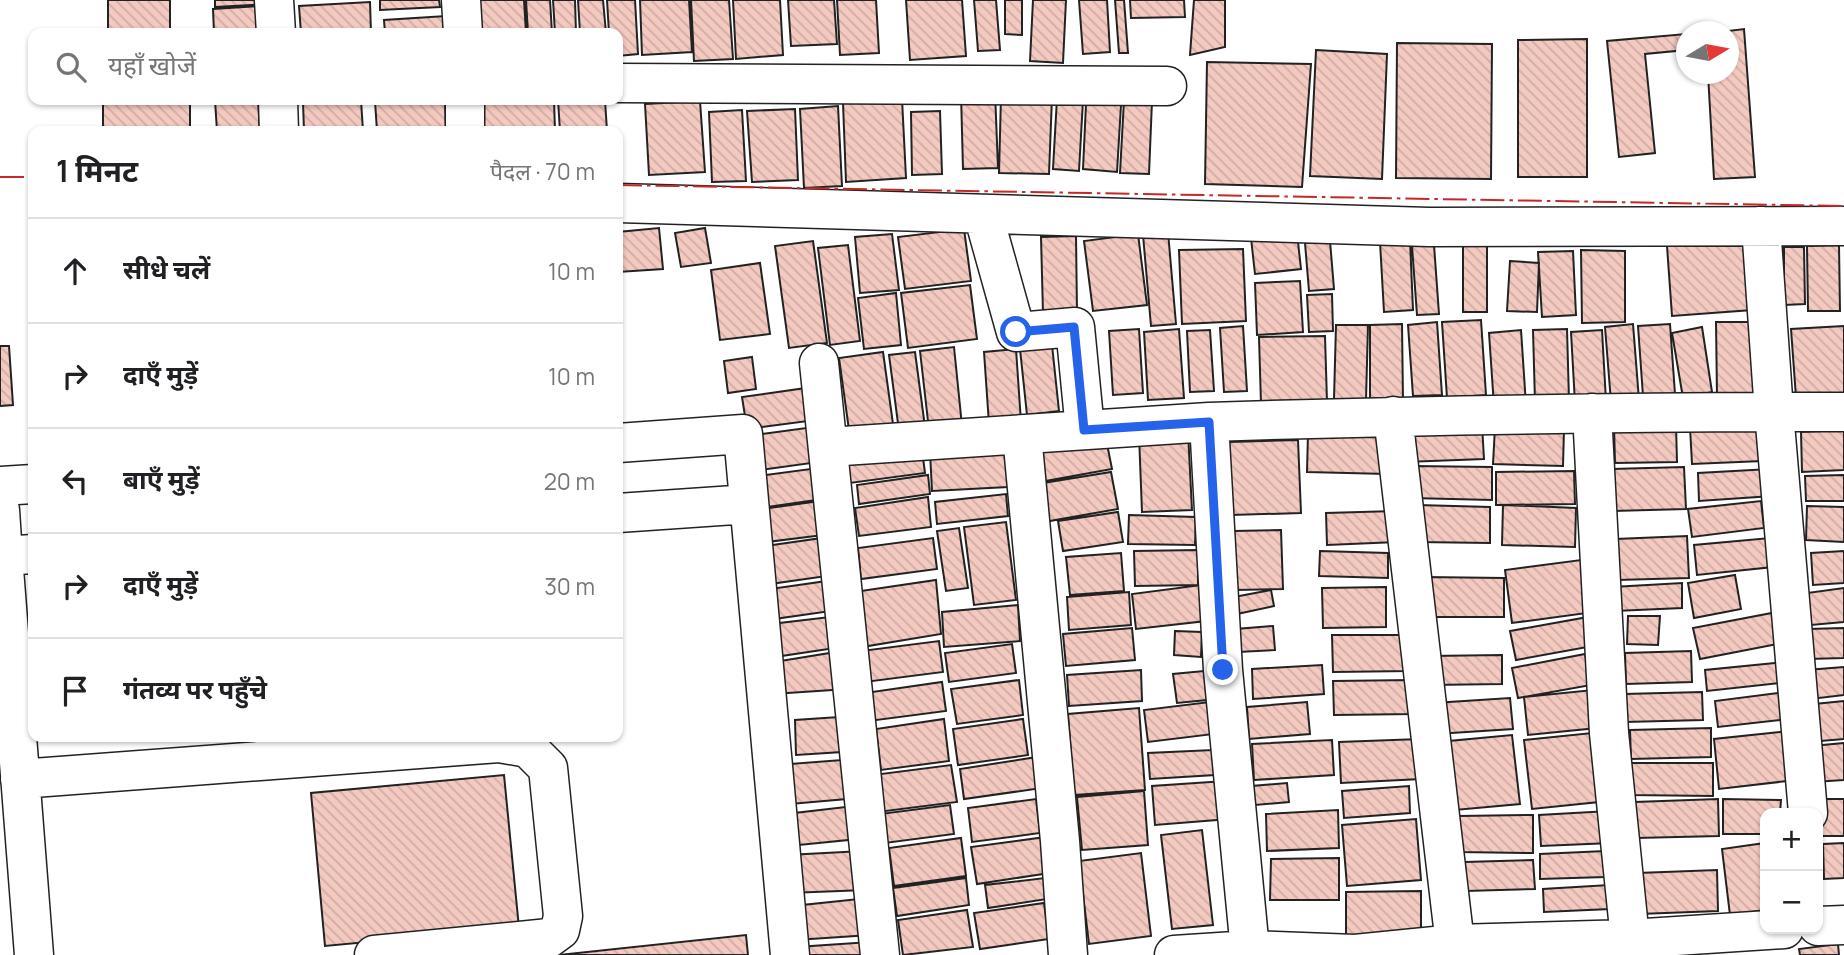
<!DOCTYPE html>
<html lang="hi">
<head>
<meta charset="utf-8">
<style>
  :root { --surface:#fff; --page:#f2f2f2; --text:#202124; --muted:#757577; --line:#e0e0e0 }
  body { margin:0; font-family:Manrope,"Noto Sans Devanagari",sans-serif; background:var(--page); color:var(--text) }
  .controls { position:absolute; right:21px; bottom:21px; display:grid; overflow:hidden; border-radius:14px; box-shadow:0 2px 5px #0004 }
  .controls button { width:63px; height:63px; display:grid; place-items:center; padding:0; border:0; border-bottom:2px solid var(--line); background:var(--surface); color:var(--text); font:35px sans-serif }
  .compass { position:absolute; left:1676px; top:21px; width:63px; height:63px; border-radius:50%; background:var(--surface); box-shadow:0 2px 5px #0004; rotate:80deg }
  .stop { position:absolute; width:21px; height:21px; margin:-16px; border:5px solid #2563eb; border-radius:50%; background:#fff }
  .stop.end { background:#2563eb; border-color:#fff; box-shadow:0 2px 7px #0008 }
  .list { margin:0; padding:0; list-style:none }
  h2 { display:flex; justify-content:space-between; align-items:center; height:91px; margin:0; padding:0 28px; font-size:30px }
  h2 small { font-size:23px; font-weight:400; color:var(--muted) }
  .list li { display:grid; grid-template-columns:46px 1fr auto; gap:21px; align-items:center; box-sizing:border-box; height:105px; padding:0 28px; border-top:2px solid var(--line) }
  .list b { display:block; font-size:26px; white-space:nowrap }
  .list em { font-size:23px; font-style:normal; color:var(--muted) }
  .icon { flex:none; width:38px; height:38px; fill:none; stroke:currentColor; stroke-width:2; stroke-linecap:round; stroke-linejoin:round }
  .map { position:relative; flex:none; width:1844px; height:955px; overflow:hidden }
  .search { position:absolute; background:var(--surface); box-shadow:0 2px 5px #0004; left:28px; top:28px; width:595px; height:77px; display:flex; align-items:center; gap:18px; box-sizing:border-box; padding:0 24px; border-radius:14px; color:var(--muted); font-size:26px }
  .panel { position:absolute; background:var(--surface); box-shadow:0 2px 5px #0004; left:28px; top:126px; width:595px; height:616px; border-radius:14px }
  .map>svg:first-child { display:block }
</style>
</head>
<body>
<div class="map">
<svg width="1844" height="955" viewBox="0 0 1844 955">
  <defs>
    <pattern id="building-back-hatch" width="6" height="6" patternUnits="userSpaceOnUse" patternTransform="scale(1.75)"><rect width="6" height="6" fill="#f3c9c0"/><path d="M-1 5l2 2M0 0l6 6M5-1l2 2" fill="none" stroke="#d0aca5"/></pattern>
  </defs>
  <rect width="100%" height="100%" fill="#fff"/>
  <!-- building -->
  <path fill="url(#building-back-hatch)" stroke="#222" stroke-width="2" d="M108,0H170V33H108Z
    M215,0H268V4L215,7Z
    M380,0H439L440,7L380,10Z
    M477,0H524L526,33H479Z
    M526,0H550L552,33H528Z
    M553,0H575L576,33H555Z
    M578,0H603L606,33H580Z
    M607,0H635L638,54L618,56V33H609Z
    M640,0H689L692,52L642,55Z
    M691,0H729L733,59L694,61Z
    M733,0H780L783,55L736,59Z
    M788,0H834L837,44L791,46Z
    M837,0H876L879,53L840,55Z
    M906,0H962L966,56L910,60Z
    M974,0H996L1000,50L978,51Z
    M1005,0H1022V35L1005,34Z
    M1033,0H1066L1063,63L1030,61Z
    M1079,0H1107L1110,52L1083,54Z
    M1115,0H1124L1128,53H1119Z
    M1130,0H1184L1185,17L1131,18Z
    M1194,0H1225V47L1190,55Z
    M370,2L371,33H301L299,6Z
    M262,6L264,33H214L213,9Z
    M446,16L447,33H385L384,20Z
    M1744,29L1755,177L1714,179L1708,74H1728V32H1720Z
    M1686,34V50L1645,54L1655,153L1619,157L1607,41Z
    M1587,39V177H1518V40Z
    M1397,43L1492,44L1491,179L1396,178Z
    M1316,50L1387,54L1382,179L1310,176Z
    M1207,62L1311,64L1302,187L1205,184Z
    M995,92L998,168L963,169L961,94Z
    M1001,96L1052,97L1049,174L999,173Z
    M1057,98L1083,100L1079,171L1053,169Z
    M902,99L906,178L846,182L843,103Z
    M103,100H190V131H103Z
    M215,100H258L260,131H217Z
    M361,100L363,131H304L303,102Z
    M445,100L446,131H377L375,101Z
    M473,100H554L555,131H475Z
    M558,100H605L607,131H560Z
    M1124,100L1152,101L1149,174L1120,173Z
    M700,101L705,172L649,175L645,104Z
    M1086,104L1121,105L1117,172L1083,169Z
    M838,106L842,186L804,188L800,109Z
    M795,109L798,180L752,182L747,111Z
    M742,110L746,181L712,182L709,112Z
    M940,111L942,174L912,175L911,112Z
    M659,228L663,269L618,272V232Z
    M705,228L711,263L681,267L675,233Z
    M964,229L971,281L905,289L898,237Z
    M1168,232L1176,324L1151,326L1143,235Z
    M1297,233L1301,269L1255,274L1251,238Z
    M892,234L899,290L860,293L855,237Z
    M1138,234L1147,305L1093,311L1084,241Z
    M1076,236L1077,312L1043,313L1041,237Z
    M1410,240L1413,310L1384,312L1380,242Z
    M813,241L827,343L789,348L775,246Z
    M1330,241L1334,289L1309,291L1305,243Z
    M1747,241L1752,310L1672,316L1667,246Z
    M848,245L860,341L830,345L818,248Z
    M1434,245L1439,314L1417,315L1412,246Z
    M1463,245H1487V312H1463Z
    M1839,245L1840,311H1808L1807,246Z
    M1784,247H1804L1805,304L1784,305Z
    M1243,249L1246,321L1182,324L1179,250Z
    M1581,250L1625,251V322L1582,323Z
    M1573,251L1576,315L1542,317L1538,252Z
    M1510,261L1539,263L1537,312L1507,311Z
    M760,263L770,334L720,340L711,270Z
    M1300,281L1303,332L1257,335L1255,283Z
    M970,285L977,339L908,348L901,293Z
    M896,293L901,345L864,349L858,298Z
    M1332,294L1333,331L1309,332L1307,295Z
    M1481,320L1486,395L1447,398L1442,322Z
    M1437,322L1442,395L1413,396L1408,325Z
    M1716,322H1756L1759,394L1717,395Z
    M1402,324L1403,401H1370V325Z
    M1633,324L1639,400L1611,402L1605,327Z
    M1670,324L1675,394L1643,396L1638,326Z
    M1336,325H1368L1366,400L1334,399Z
    M1243,326L1247,391L1224,392L1220,328Z
    M1844,326V408L1797,411L1791,329Z
    M1702,327L1712,392L1683,398L1672,333Z
    M1139,329L1143,393L1113,395L1109,331Z
    M1179,329L1184,398L1148,400L1144,332Z
    M1567,329L1569,400L1535,402L1533,330Z
    M1210,330L1214,391L1190,392L1187,331Z
    M1521,330L1526,405L1494,406L1489,333Z
    M1602,330L1606,401L1575,403L1571,332Z
    M1325,336L1327,402L1261,404L1259,337Z
    M1052,345L1059,411L1027,415L1020,349Z
    M0,346H9L13,405L0,406Z
    M954,347L962,426L929,430L920,351Z
    M1016,349L1021,422L989,424L984,352Z
    M883,352L893,424L849,430L839,358Z
    M915,352L925,427L899,431L889,355Z
    M752,357L756,389L728,393L724,361Z
    M813,387L816,420L747,429L742,397Z
    M1676,424L1677,462L1615,463L1614,426Z
    M1761,424L1762,461L1692,464L1690,427Z
    M1482,425L1484,459L1405,462L1404,429Z
    M821,426L826,461L753,471L747,436Z
    M1495,427L1564,429L1563,466L1493,464Z
    M1844,430V470L1802,472L1801,432Z
    M1188,432L1192,510L1142,512L1139,435Z
    M1308,433L1387,435V474L1307,472Z
    M1106,439L1112,469L1040,482L1035,452Z
    M1298,440L1301,513L1231,515L1229,442Z
    M1006,448L1008,487L932,491L930,452Z
    M922,450L925,473L850,483L847,461Z
    M1412,466L1492,467V500L1411,498Z
    M1684,467L1686,509L1613,511L1612,469Z
    M818,468L823,499L754,509L750,477Z
    M1770,469L1772,496L1699,501L1698,473Z
    M1574,471L1575,504L1496,505V472Z
    M1111,472L1118,509L1044,522L1037,484Z
    M928,475L930,494L859,504L857,485Z
    M1844,475V501H1806L1805,476Z
    M1006,494L1008,516L937,524L935,502Z
    M928,497L931,527L859,536L855,508Z
    M827,500L832,534L759,543L755,510Z
    M1761,501L1764,528L1692,537L1688,509Z
    M1417,505L1490,507V543L1417,542Z
    M1503,505L1576,508L1575,547L1502,545Z
    M1807,506L1844,507V542L1806,540Z
    M1395,511L1397,542L1327,545L1326,513Z
    M1118,512L1123,542L1063,551L1058,521Z
    M1129,515L1196,517L1195,545L1128,544Z
    M1006,522L1016,600L974,605L964,527Z
    M959,528L968,588L946,591L937,531Z
    M1281,530L1283,589L1236,590L1234,531Z
    M1687,536L1689,578L1617,580L1616,539Z
    M829,537L834,575L763,585L758,547Z
    M933,538L937,569L861,579L858,548Z
    M1770,538L1773,567L1697,575L1694,545Z
    M1198,550V585L1135,586L1134,551Z
    M1320,551L1388,553V578L1319,576Z
    M1844,551V583L1813,585L1811,553Z
    M1121,553L1124,591L1070,595L1066,557Z
    M1581,560L1587,613L1512,623L1505,570Z
    M1735,575L1741,609L1694,618L1688,583Z
    M1424,577L1504,578V617H1424Z
    M834,580L838,610L767,620L763,590Z
    M936,580L941,634L862,647L854,592Z
    M1682,583V608L1615,611L1613,587Z
    M1201,585L1206,621L1136,629L1132,594Z
    M1386,587V627L1323,628L1322,588Z
    M1844,588V622L1811,625L1807,593Z
    M1271,590L1274,606L1237,614L1234,597Z
    M1129,592L1131,625L1069,630L1067,597Z
    M1018,605L1020,641L944,647L942,612Z
    M1777,612L1783,643L1700,659L1693,628Z
    M838,616L842,647L768,658L763,625Z
    M1628,616H1660L1658,645L1627,644Z
    M1588,617L1593,646L1516,660L1510,631Z
    M1273,626L1275,650L1238,652L1236,629Z
    M1132,628L1135,660L1066,666L1063,634Z
    M1844,628V658L1808,659V629Z
    M1175,631L1202,632L1201,657L1174,655Z
    M1332,635H1409V671L1333,672Z
    M939,641L943,672L865,682L861,651Z
    M1012,644L1016,673L949,682L945,653Z
    M842,651L847,689L773,694L768,663Z
    M1691,651L1692,682L1626,684L1625,653Z
    M1585,654L1591,685L1518,698L1512,668Z
    M1502,655V684L1430,685L1429,656Z
    M1786,662L1788,682L1707,691L1705,670Z
    M1322,665L1324,694L1253,699L1252,669Z
    M1844,667V695L1811,699L1807,670Z
    M1141,670L1142,701L1069,706L1067,675Z
    M1204,671L1207,700L1177,703L1173,674Z
    M1019,680L1023,715L957,724L951,689Z
    M1413,680L1414,714L1334,715L1333,681Z
    M942,682L946,711L869,721L865,693Z
    M1593,690L1597,728L1528,735L1524,697Z
    M1702,692L1703,720L1625,722L1624,694Z
    M1786,692L1789,719L1718,727L1715,701Z
    M1510,698L1513,729L1436,734L1434,703Z
    M1218,701L1222,733L1148,742L1144,710Z
    M1844,701V739L1809,742L1805,705Z
    M1307,702L1310,734L1249,739L1247,707Z
    M1139,708L1145,790L1074,795L1068,714Z
    M839,717L842,752L796,755L795,720Z
    M944,719L949,761L881,770L876,729Z
    M1023,719L1028,755L958,765L953,729Z
    M1711,728V757L1631,759L1630,730Z
    M1790,731L1796,780L1719,789L1714,739Z
    M1592,733L1599,802L1532,809L1524,740Z
    M1512,735L1520,804L1455,810L1449,741Z
    M1420,739L1421,779L1341,783L1339,742Z
    M1332,740L1334,775L1254,780L1252,744Z
    M1844,743V780L1814,782L1812,746Z
    M1213,750L1215,775L1150,779L1148,753Z
    M1037,757L1042,788L964,799L960,769Z
    M855,759L858,798L779,805L777,765Z
    M1628,763H1713V796L1629,795Z
    M951,765L957,802L878,812L873,775Z
    M504,775L519,928L325,946L311,793Z
    M1225,781L1229,819L1155,825L1152,786Z
    M1287,783L1289,802L1255,805L1252,786Z
    M1409,786L1410,813L1344,818L1342,791Z
    M1144,791L1148,845L1082,850L1077,797Z
    M1036,799L1040,833L972,842L968,808Z
    M1718,799L1719,836L1636,838L1635,802Z
    M1723,799L1781,800L1780,813H1765V834H1723Z
    M1820,799H1844V836H1821Z
    M950,805L954,834L885,843L880,814Z
    M854,806L858,839L789,846L786,814Z
    M1338,810L1339,848L1267,851L1266,814Z
    M1609,811L1611,843L1541,846L1539,815Z
    M1533,815V853L1459,852V816Z
    M1416,819L1421,880L1347,886L1342,825Z
    M1202,830L1213,925L1172,929L1161,835Z
    M1046,837L1050,873L977,884L971,847Z
    M961,838L966,876L894,886L889,848Z
    M1765,843V910L1730,915L1722,849Z
    M1844,843V878L1824,879L1823,844Z
    M863,851L865,890L789,893L787,855Z
    M1605,851V877L1540,879V854Z
    M1141,853L1151,936L1089,944L1079,861Z
    M1339,858V900H1270L1271,859Z
    M1533,860L1535,889L1466,891L1465,862Z
    M1717,870L1718,911L1639,914L1638,873Z
    M966,878L969,905L897,916L893,888Z
    M1045,878L1047,899L988,908L985,885Z
    M1609,885L1610,909L1544,912L1543,889Z
    M1421,891V936L1346,937V892Z
    M868,898L870,935L796,940L793,906Z
    M1044,903L1049,939L980,949L974,913Z
    M967,910L973,947L903,955L898,920Z
    M746,935L748,955H559Z
    M870,942L871,955H798L797,947Z
    M1838,944L1839,955H1800L1799,949Z"/>
  <g fill="none" stroke-linecap="round" stroke-linejoin="round">
    <!-- minor casing -->
    <g stroke="#222" stroke-width="41">
      <path id="minor" d="M274,0L276,33
        M461,0L463,33
        M618,83L1167,86
        M278,100L279,131
        M465,100V131
        M618,203L1429,227L1844,226
        M983,214L1016,332L1075,327L1085,430
        M1761,226L1774,412L1808,813
        M819,363L880,955
        M1592,413L1609,733L1630,939
        M1393,416L1455,944
        M1022,435L1060,841L1068,955
        M618,443L743,434L790,955
        M828,447L1209,422
        M0,486L33,484
        M0,510L3,556
        M618,513L749,504
        M33,554L3,556L34,955
        M20,779L499,743L528,748L548,768L563,916L560,930L549,938L374,955
        M1818,926L1844,925
        M1250,950L1223,670L1209,422C1421,415 1632,412 1844,412
        M1174,955L1250,950L1355,954L1455,944L1630,939L1784,929"/>
    </g>
    <!-- minor -->
    <use href="#minor" stroke="#fff" stroke-width="38"/>
    <!-- power -->
    <path stroke="#c62828" stroke-width="2" stroke-dasharray="24 5 3.5 5" stroke-linecap="butt" d="M0,177H33
      M618,185L1844,206"/>
  </g>
  <g fill="none" stroke-linecap="round" stroke-linejoin="round">
    <!-- route -->
    <path stroke="#2563eb" stroke-width="9" d="M1016,332L1074,327L1084,430L1209,422L1223,670"/>
  </g>
</svg>
<div class="controls">
<button>+</button>
<button>−</button>
</div>
<svg class="compass" viewBox="-18 -18 36 36"><path d="M0-13l5 13h-10z" fill="#e53935"/><path d="M0 13l5-13h-10z" fill="#757577"/></svg>
<div class="stop" style="left:1016px;top:332px"></div>
<div class="stop end" style="left:1223px;top:670px"></div>
<div class="search"><svg class="icon" aria-label="search" viewBox="0 0 24 24"><circle cx="10" cy="10" r="6"/><path d="M15 15l6 6"/></svg>यहाँ खोजें</div>
<section class="panel">
<h2>1 मिनट<small>पैदल · 70 m</small></h2>
<ul class="list">
<li><svg class="icon" aria-label="ahead" viewBox="0 0 24 24"><path d="M12 20V5M6 11l6-6 6 6"/></svg><div><b>सीधे चलें</b></div><em>10 m</em></li>
<li><svg class="icon" aria-label="right" viewBox="0 0 24 24"><path d="M7 20v-9h11M14 6l5 5-5 5"/></svg><div><b>दाएँ मुड़ें</b></div><em>10 m</em></li>
<li><svg class="icon" aria-label="left" viewBox="0 0 24 24"><path d="M17 20v-9H6M10 6l-5 5 5 5"/></svg><div><b>बाएँ मुड़ें</b></div><em>20 m</em></li>
<li><svg class="icon" aria-label="right" viewBox="0 0 24 24"><path d="M7 20v-9h11M14 6l5 5-5 5"/></svg><div><b>दाएँ मुड़ें</b></div><em>30 m</em></li>
<li><svg class="icon" aria-label="arrive" viewBox="0 0 24 24"><path d="M6 21V4h12l-3 4 3 4H6"/></svg><div><b>गंतव्य पर पहुँचे</b></div></li>
</ul>
</section>
</div>
</body>
</html>
